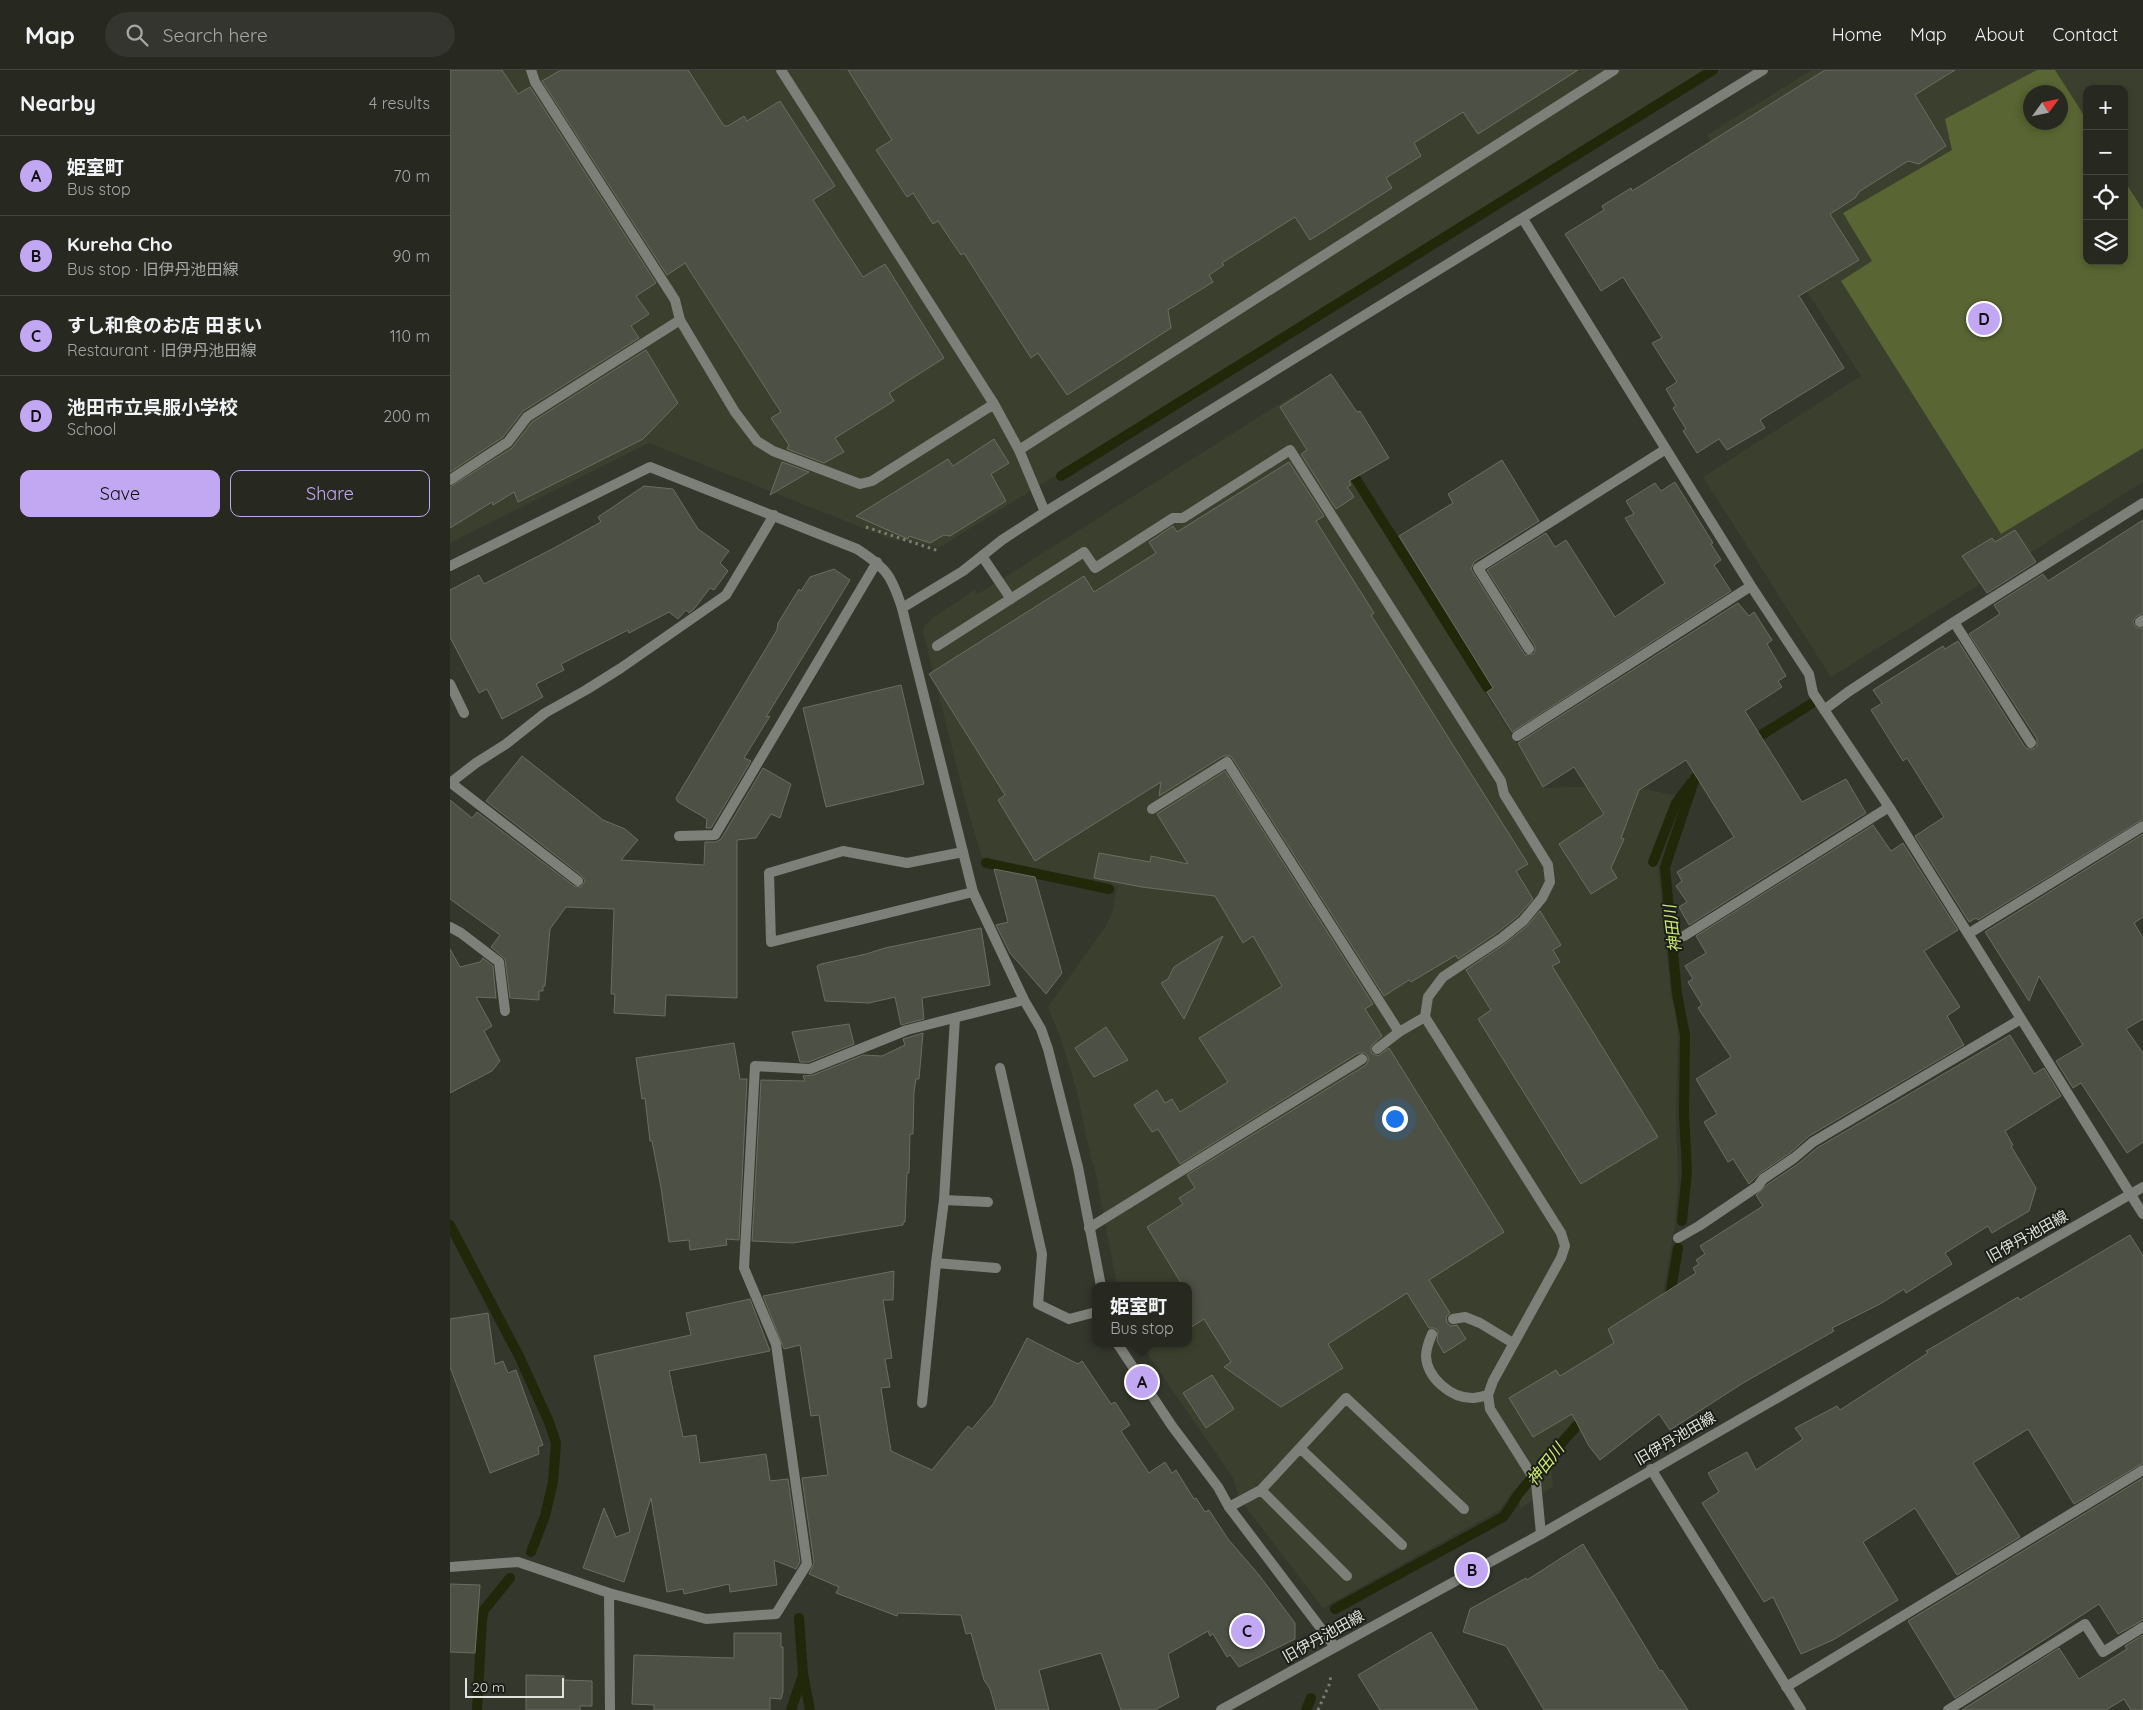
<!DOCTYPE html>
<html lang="en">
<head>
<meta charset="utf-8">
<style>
  :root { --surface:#272921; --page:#33352e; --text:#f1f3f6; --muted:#a4a6a5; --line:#43453f; --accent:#c2a7f2 }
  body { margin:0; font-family:Quicksand,"Noto Sans JP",sans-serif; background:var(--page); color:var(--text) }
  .controls { position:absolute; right:15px; top:15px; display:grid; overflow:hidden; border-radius:10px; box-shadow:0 2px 8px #0003 }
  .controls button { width:45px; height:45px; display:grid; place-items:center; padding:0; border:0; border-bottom:1px solid var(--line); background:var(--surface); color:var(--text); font:25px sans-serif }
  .compass { position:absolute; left:1573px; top:15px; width:45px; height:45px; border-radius:50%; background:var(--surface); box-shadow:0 2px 8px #0003; rotate:57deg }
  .scale { position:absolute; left:15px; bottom:12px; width:99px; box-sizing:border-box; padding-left:5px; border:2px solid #e0e2db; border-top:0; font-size:14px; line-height:18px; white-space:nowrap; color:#e0e2db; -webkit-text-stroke:4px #1c1e18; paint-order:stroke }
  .you { position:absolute; left:944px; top:1048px; width:18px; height:18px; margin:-12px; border:4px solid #fff; border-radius:50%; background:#1a73e8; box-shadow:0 0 0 8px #1a73e833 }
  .badge { display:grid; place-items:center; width:32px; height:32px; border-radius:50%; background:var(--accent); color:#111; font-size:16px; font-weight:700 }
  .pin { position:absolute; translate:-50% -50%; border:2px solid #fff; box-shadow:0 1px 5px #0006 }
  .popup { position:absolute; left:642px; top:1212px; width:100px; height:65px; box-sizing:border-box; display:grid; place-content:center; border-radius:10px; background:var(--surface); filter:drop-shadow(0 1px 4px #0005); font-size:16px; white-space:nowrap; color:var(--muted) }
  .popup b { font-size:19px; color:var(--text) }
  .popup::after { content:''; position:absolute; left:50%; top:100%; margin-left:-10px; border:10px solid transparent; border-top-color:var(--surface) }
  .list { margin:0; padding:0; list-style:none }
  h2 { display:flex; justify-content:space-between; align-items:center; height:65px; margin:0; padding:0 20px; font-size:21px }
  h2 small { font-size:16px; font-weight:400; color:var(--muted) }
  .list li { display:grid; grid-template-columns:32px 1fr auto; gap:15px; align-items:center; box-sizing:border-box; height:80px; padding:0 20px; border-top:1px solid var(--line) }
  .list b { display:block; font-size:19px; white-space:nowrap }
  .list p { margin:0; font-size:16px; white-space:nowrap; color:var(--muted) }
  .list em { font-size:16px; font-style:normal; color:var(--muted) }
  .actions { display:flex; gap:10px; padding:15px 20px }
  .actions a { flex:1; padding:11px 0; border:1px solid var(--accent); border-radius:10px; text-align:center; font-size:18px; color:var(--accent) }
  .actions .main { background:var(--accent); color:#111 }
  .icon { flex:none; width:28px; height:28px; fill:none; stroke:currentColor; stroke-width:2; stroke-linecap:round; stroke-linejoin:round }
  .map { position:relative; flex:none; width:1693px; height:1640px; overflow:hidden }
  header { display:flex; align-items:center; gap:30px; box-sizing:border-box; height:70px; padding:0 25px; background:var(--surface); border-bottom:1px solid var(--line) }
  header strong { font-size:24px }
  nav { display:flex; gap:28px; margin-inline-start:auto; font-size:18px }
  .search { width:350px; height:45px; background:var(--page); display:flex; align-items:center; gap:12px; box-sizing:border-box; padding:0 18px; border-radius:28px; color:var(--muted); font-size:19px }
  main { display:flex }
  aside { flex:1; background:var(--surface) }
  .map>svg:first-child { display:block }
</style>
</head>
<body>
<header>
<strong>Map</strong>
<div class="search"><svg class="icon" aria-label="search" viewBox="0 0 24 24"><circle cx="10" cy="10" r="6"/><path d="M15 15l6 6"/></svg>Search here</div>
<nav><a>Home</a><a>Map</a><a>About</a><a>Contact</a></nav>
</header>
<main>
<aside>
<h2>Nearby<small>4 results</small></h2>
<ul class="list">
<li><span class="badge">A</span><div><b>姫室町</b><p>Bus stop</p></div><em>70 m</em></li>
<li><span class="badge">B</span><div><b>Kureha Cho</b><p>Bus stop · 旧伊丹池田線</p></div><em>90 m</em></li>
<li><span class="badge">C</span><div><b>すし和食のお店 田まい</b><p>Restaurant · 旧伊丹池田線</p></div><em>110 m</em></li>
<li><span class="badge">D</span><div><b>池田市立呉服小学校</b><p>School</p></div><em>200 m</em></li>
</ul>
<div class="actions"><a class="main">Save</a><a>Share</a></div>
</aside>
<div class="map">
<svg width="1693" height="1640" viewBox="0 0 1693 1640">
  <rect width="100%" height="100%" fill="#34372c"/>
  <!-- built -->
  <path fill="#3b402e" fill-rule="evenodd" d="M0,0H1261L490,477L441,469L199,373L0,473Z
    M1362,0H1693V412L1381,607L1253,407L1411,306L1257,65ZM1637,19H1674V191H1637ZM1580,22H1610V52H1580Z
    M847,323L1095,718L1164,716L1196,719L1227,726L1221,736L1229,738L1210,788L1208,797L1221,925L1226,944L1228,965L1226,1044L1228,1114L1225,1154L1212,1230L1126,1348L1094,1384L1101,1397L1103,1416L1070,1439L1069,1429L1063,1420L1051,1439L873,1538L789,1428L783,1408L690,1273H738V1216H667L645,1099L641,1089L627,1022L611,969L598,937L656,856L662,843L667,817L532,788L514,726L473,562L474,557L482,548L525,520L528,524Z"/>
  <!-- green -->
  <path fill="#596532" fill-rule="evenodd" d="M1587,0H1605L1637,50V191H1674V110L1693,140V378L1551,464L1391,211L1422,191L1393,143L1502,80L1495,49ZM1580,22H1610V52H1580Z"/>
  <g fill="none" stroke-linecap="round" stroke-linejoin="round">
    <!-- stream -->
    <path stroke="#21280a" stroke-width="10" d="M899,398L1037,617
      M611,406L1263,0
      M1300,672L1361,634
      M1203,792L1226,733L1241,713
      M536,793L659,819
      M1232,1151L1237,1102L1234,1044L1235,965L1227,924L1215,797L1245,708L1256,699
      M0,1155L69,1286L99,1352L106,1373L103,1412L95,1446L81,1482
      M1219,1232L1228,1178
      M885,1539L1053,1447C1060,1439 1064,1430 1070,1422C1092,1396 1113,1370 1136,1346
      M349,1548L353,1604L360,1640
      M27,1640L32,1550L34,1540L60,1508
      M341,1640L352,1608
      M856,1640L861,1628"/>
  </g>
  <!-- building -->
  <path fill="#4d5044" stroke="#6a6e61" d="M0,0H52L68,24L80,17L206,213L186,226L199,244L181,256L189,268L73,341L53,367L0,402Z
    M111,0H238L274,56H278L294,46L297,51L330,31L385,116L363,130L413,207L435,194L494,288L439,323L444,331L385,368L394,382L374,393L337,379L339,375L321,348L331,342L235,193L217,205L92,11Z
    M398,0H1128L1028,64L1013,42L964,73L971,86L936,108L942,118L860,170L845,147L772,193L774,195L759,205L763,212L718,240L721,258L617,325L588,283L581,288L514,183L511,185L488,151L483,154L463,123L457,127L442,104L426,80L442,70Z
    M1375,0H1505L1465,25L1496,76L1469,94L1458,91L1410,121L1405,128L1380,144L1409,190L1349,226L1394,298L1310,350L1315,358L1277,380L1269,369L1247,383L1233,361L1236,359L1223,338L1226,336L1216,319L1227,312L1202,273L1212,268L1173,207L1151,221L1115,164L1154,140L1152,136L1181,118L1182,121Z
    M196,280L228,333L193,369L68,432L64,422L43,435L42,432L0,458V417L62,378L82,352Z
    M881,304L907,342L910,341L939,388L899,411L901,415L897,417L904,427L886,439L851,384L857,380L830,337Z
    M544,369L559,393L541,404L556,431L500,466L494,465L480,473L459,466L458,469L406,446L498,389L503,396Z
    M1052,390L1089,451L1024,492L1021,499L1075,585L1083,584L1085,582V576L1037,500L1096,463L1105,477L1116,470L1165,547L1215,513L1175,448L1184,444L1176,431L1205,413L1211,421L1225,412L1263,473L1261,474L1271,490L1264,495L1281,521L1062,662L1037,622L1043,618L949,466L1003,433L998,424Z
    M332,392L359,402L320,425Z
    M839,392L874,446L866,451L924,543L921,545L1078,794L1066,801L1083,829L1068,846L1048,862L1008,889L1006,885L961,912L959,910L934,926L781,686H773L709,726L711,712L585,791L548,730L555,725L479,604L634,506L644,522L706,483L699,472L723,456L727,462Z
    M194,416L223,419L248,459L279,481L270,493L278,501L264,520L260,518L244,539L239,543L236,540L228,549L219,542L179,563L178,560L111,594L114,600L86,614L93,627L52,649L37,619L29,623L0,567V520L29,505L34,514L104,478L151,452L148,447Z
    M1693,450V543L1686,547L1683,552L1687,558H1693V749L1528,850L1526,848L1519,852L1465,766L1494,747L1457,688L1453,691L1421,640L1432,633L1423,620L1493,576L1495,579L1508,571L1575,677L1578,679H1584L1587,676V669L1519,564L1550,544L1544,535L1593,504L1598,511Z
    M1565,460L1586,492L1537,523L1512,486L1542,468L1545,472Z
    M384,499L400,510L316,647L320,646L294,688L301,691L261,758H256L257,749L228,732L226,728L327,560L328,553L349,519L351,521L360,507Z
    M1288,533L1299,546L1304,542L1322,570L1317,574L1336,606L1328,611L1332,617L1295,641L1352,732L1396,709L1416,743L1239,855L1229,837L1237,832L1226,816L1232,811L1227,802L1284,767L1236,690L1189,720L1171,768L1174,769L1161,798L1167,808L1141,824L1109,774L1154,744L1124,697L1093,717L1068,673Z
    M451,615L474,714L376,737L353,638Z
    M72,686L153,750L175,759L188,770L171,790L254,795L255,772H266L271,769L313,698L341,714L330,748L321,744L306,768L287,770V928L216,925L215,946L164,943L165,924H161L164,839L116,837L100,859L95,916H93V921H89V930L60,928L55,889L41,877L50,865L0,829V730L22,748L27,742L124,816L131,817L135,811L132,806L36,731Z
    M775,701L923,934L915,939L932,966L921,976V983L928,986L939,978L1054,1162L979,1210L1000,1243L996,1247L997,1253L1001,1256L1007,1255L1016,1269L994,1283L987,1271L988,1260L984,1258H979L957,1223L878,1274L893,1298L831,1337L774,1297L781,1292L754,1249L738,1259V1216H733L697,1157L733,1134L729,1128L745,1118L737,1105L916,995L918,992V986L915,983H908L730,1094L708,1059L702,1062L684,1035L707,1020L715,1033L722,1029L730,1042L778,1012L749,968L832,916L803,866L793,873L765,826L692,817L644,808L649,783L700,792L701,786L738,794L707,744Z
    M1423,755L1441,781L1453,773L1508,860L1474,881L1510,937L1497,946L1514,975L1359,1066L1340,1083L1309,1104L1299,1114L1283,1089L1278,1092L1254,1052L1267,1044L1246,1009L1281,987L1248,938L1252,935L1238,912L1243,909L1235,896L1256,883L1246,866Z
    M1693,764V847L1684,853L1693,868V949L1676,959L1693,983V1072L1677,1083L1631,1013L1623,1018L1606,991L1633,975L1589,906L1579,931L1535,862Z
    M544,799L585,807L612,903L596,924L560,883L546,855L558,852Z
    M1090,841L1111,875L1103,880L1110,892L1102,896L1208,1067L1131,1114L1028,949L1041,940L1016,900L1056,873L1077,856Z
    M531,858L540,915L472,928L474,949L451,955L445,927L419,933L375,931L367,896L371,894L416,884L435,878Z
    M773,866L734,949L711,913L718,909L724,897Z
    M0,879L10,897L30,892L33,888L43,896L46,928L26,927L42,956L34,961L50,991L42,1001L0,1023Z
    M399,954L404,974L359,992H350L342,962Z
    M656,957L678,990L644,1007L625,978Z
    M473,963L469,1009H466L464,1022L463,1064H460L459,1103H457L455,1152H453V1155L343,1173L302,1171L311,1010L355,1011L353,1006L363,1005L413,985L432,986L455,975L453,969Z
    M1560,965L1584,1004L1594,998L1611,1026L1555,1061L1563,1075L1561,1076L1586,1118L1579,1141L1542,1163L1538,1156L1495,1183L1502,1194L1456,1223L1454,1219L1430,1234L1382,1258L1384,1261L1293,1313L1220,1360L1209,1344L1150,1390L1139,1376L1122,1344L1083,1367L1059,1328L1106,1300L1110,1306L1164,1273L1158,1259L1246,1203L1243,1198L1249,1194L1246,1190L1255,1184L1250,1176L1313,1136L1306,1125L1318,1114L1348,1094L1367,1078Z
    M284,973L290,1009H297L289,1170L276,1169L277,1175L240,1180L239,1170L219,1172L211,1118L202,1071H200L195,1028L192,1029L186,988Z
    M1680,1165L1693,1186V1393L1624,1434L1578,1359L1523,1393L1570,1467L1507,1505L1465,1438L1413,1472L1448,1530L1383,1570L1351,1584L1323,1527L1314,1532L1252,1433L1269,1422L1258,1403L1297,1382L1306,1400L1353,1369L1345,1358L1387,1336L1390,1340L1478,1283L1476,1281L1490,1273L1568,1227L1570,1230Z
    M444,1201L443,1230H433L442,1288L435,1289L440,1317L431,1318L441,1381L482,1400L518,1356L522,1359L543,1334L577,1268L628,1294L632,1291L661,1334L665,1332L680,1355L671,1361L699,1403L715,1392L722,1403L726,1400L744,1429L746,1428L755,1442L759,1440L778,1469L809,1505L845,1553V1569L789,1597L780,1585L777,1587L763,1564L760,1566L758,1561L718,1584L729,1627L705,1640H671L651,1583L589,1600L599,1640H546L540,1619L534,1610L521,1563L516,1564L511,1545L448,1543L447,1546L386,1523L389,1517L359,1504L364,1493L352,1408L378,1405L369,1345L361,1346L350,1275L334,1279L313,1226Z
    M300,1229L320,1281L219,1301L233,1367L246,1365L250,1393L316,1384L320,1411L338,1409L350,1492L346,1499L324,1490L327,1515L280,1522L279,1514L234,1524L233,1519L217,1522L201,1428L174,1512L133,1498L154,1438L166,1467L180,1462L144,1286L241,1265L236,1243Z
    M38,1243L45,1294L53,1291L58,1303L66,1300L93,1375L88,1377L89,1384L40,1403L0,1297V1249Z
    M762,1305L784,1339L756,1358L733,1323Z
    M1693,1408V1550L1668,1564L1649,1534L1505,1628L1458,1551Z
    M1133,1474L1210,1601L1212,1600L1238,1640H1094L1056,1576L1013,1562L1020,1539L1076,1508L1077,1510Z
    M0,1514L30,1515L25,1583L0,1582Z
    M981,1562L1028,1640H930L908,1605Z
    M284,1563H331V1577H333V1622L331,1629L320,1628V1640H204V1635L182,1634L184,1585L284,1588Z
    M1693,1565V1640H1681L1674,1629L1656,1640H1512L1609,1578L1629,1609L1677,1579L1675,1576Z
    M76,1605L114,1606V1610L142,1611V1636H130V1640H76Z"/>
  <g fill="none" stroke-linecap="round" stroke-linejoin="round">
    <!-- path -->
    <path stroke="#7b7d74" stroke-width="3" stroke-dasharray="2.5 4" stroke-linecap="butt" d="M416,457L489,481
      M868,1640L879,1615L881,1606"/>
    <!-- service -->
    <path stroke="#7d7f79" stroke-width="10" d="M81,0L85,12L225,230L230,250L285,342L307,371L323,381L410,414L422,411L544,334
      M331,0L544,334L569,380L595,442
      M569,380L1164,0
      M0,410L58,372L77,347L230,250
      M532,486L561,529
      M487,576L634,482L645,498L723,448H733L840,380L1051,711L1054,724L1098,795L1100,812L1092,828L1073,851L1052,868L993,907L978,927L975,947L949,962L927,979
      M702,739L777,692L949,962
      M513,782L457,793L393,781L319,803L321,872L523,822
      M975,947L1111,1163L1115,1176L1111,1188L1043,1311L1038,1325L1040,1339L1086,1412L1091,1464
      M550,998L592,1184L588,1234L619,1249L646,1242
      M494,1130L538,1132
      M639,1158L912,989
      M486,1193L546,1198
      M1003,1249L1015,1247L1030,1253L1063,1273
      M982,1264C979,1271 976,1278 976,1286C977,1308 1001,1328 1022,1328C1027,1328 1033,1326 1038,1325
      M472,1333L486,1193L494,1130L505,948
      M850,1378L952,1475
      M811,1420L897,1506
      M779,1437L811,1420L896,1328L1014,1439
      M1336,1617L1693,1400"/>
    <!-- pedestrian -->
    <path stroke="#7d7f79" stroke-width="10" d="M1681,1125L1693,1144"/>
    <!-- minor -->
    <path stroke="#7d7f79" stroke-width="10" d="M1073,149L1301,516L1359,604L1363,623L1439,737L1681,1125
      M0,496L200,397L407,479C436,498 441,504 452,538L523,822L574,930L591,959L598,979L628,1097L651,1216
      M1504,552L1581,673
      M1690,552L1693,550
      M1079,579L1028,498L1216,379
      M0,614L14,643
      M1374,640L1398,622L1504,552L1693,433
      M1067,666L1301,516
      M0,713L26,693L56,674L95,643L136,620L171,598L276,525L324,445
      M1,713L128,811
      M229,766L265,765L427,492
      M0,857L11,863L49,892L55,941
      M1518,864L1693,756
      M1234,866L1439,737
      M1228,1168L1249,1156L1308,1116L1313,1109L1344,1088L1363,1072L1571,949
      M667,1273L722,1356L768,1417L779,1437L885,1577
      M1201,1399L1351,1640
      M0,1497L68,1492L159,1523L256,1549L326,1544L357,1494L326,1274L294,1198L305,996L360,999L457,960L574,930
      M159,1523L160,1640
      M1498,1640L1635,1554L1653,1582L1693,1557"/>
    <!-- tertiary -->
    <path stroke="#7d7f79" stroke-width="10" d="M452,538L513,501L552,470L595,442L1313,0
      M771,1640L1091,1464L1693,1117"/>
  </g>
  <g text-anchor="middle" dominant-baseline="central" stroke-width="4" stroke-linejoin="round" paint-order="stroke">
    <!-- street labels -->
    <g font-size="15" fill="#e0e2db" stroke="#1c1e18">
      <text transform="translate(1577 1166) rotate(-29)">旧伊丹池田線</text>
      <text transform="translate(1225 1368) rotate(-30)">旧伊丹池田線</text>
      <text transform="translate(873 1566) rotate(-29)">旧伊丹池田線</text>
    </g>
    <!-- water labels -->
    <g font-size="16" font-style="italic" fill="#cfec70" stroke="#1c1e18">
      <text transform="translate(1222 859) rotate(-97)">神田川</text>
      <text transform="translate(1095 1394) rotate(-51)">神田川</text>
    </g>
  </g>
</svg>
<div class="controls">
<button>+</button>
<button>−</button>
<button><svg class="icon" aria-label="locate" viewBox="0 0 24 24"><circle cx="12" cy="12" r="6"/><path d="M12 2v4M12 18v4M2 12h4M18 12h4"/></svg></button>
<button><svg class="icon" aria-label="layers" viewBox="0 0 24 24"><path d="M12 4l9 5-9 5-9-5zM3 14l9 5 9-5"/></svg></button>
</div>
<svg class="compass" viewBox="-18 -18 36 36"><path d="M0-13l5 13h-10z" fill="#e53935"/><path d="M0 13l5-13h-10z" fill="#a4a6a5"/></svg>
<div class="scale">20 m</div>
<div class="you"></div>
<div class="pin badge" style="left:692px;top:1312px">A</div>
<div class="popup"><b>姫室町</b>Bus stop</div>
<div class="pin badge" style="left:1022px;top:1500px">B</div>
<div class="pin badge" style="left:797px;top:1561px">C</div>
<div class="pin badge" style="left:1534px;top:249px">D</div>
</div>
</main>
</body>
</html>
